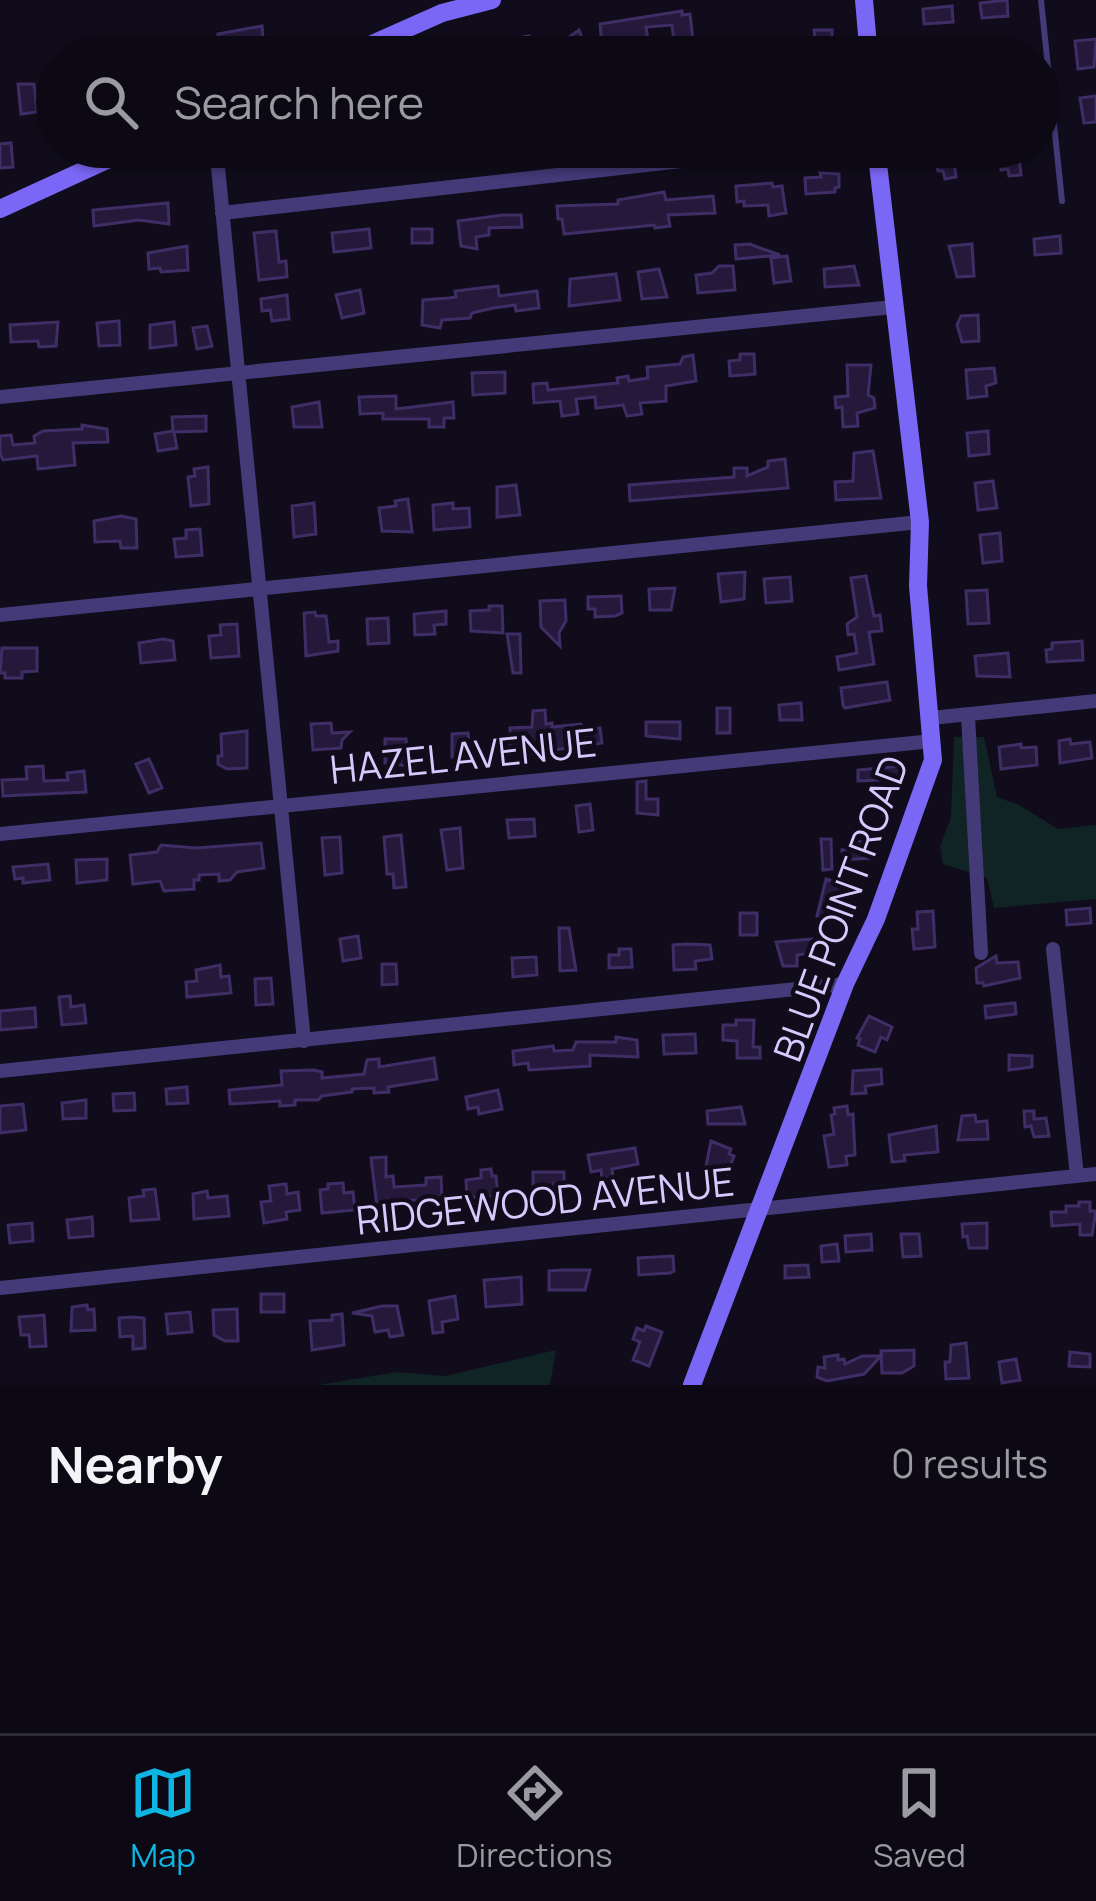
<!DOCTYPE html>
<html lang="en">
<head>
<meta charset="utf-8">
<style>
  :root { --surface:#0c0914; --page:#1a1722; --text:#f1f3f6; --muted:#9a9aa0; --line:#2c2a34; --accent:#0eb5e3 }
  body { margin:0; font-family:Manrope,sans-serif; background:var(--page); color:var(--text) }
  .list { margin:0; padding:0; list-style:none }
  h2 { display:flex; justify-content:space-between; align-items:center; height:156px; margin:0; padding:0 48px; font-size:51px }
  h2 small { font-size:39px; font-weight:400; color:var(--muted) }
  .icon { flex:none; width:66px; height:66px; fill:none; stroke:currentColor; stroke-width:2; stroke-linecap:round; stroke-linejoin:round }
  .map { position:relative; flex:none; width:1096px; height:1385px; overflow:hidden }
  .search { position:absolute; background:var(--surface); box-shadow:0 3px 9px #0004; left:36px; right:36px; top:36px; height:132px; display:flex; align-items:center; gap:30px; box-sizing:border-box; padding:0 42px; border-radius:66px; color:var(--muted); font-size:45px }
  .sheet { height:348px; background:var(--surface) }
  nav { display:flex; justify-content:space-around; align-items:center; box-sizing:border-box; height:168px; border-top:3px solid var(--line); background:var(--surface); font-size:33px; color:var(--muted) }
  nav a { display:grid; justify-items:center; gap:6px }
  nav .on { color:var(--accent) }
  .map>svg:first-child { display:block }
</style>
</head>
<body>
<div class="map">
<svg width="1096" height="1385" viewBox="0 0 1096 1385">
  <rect width="100%" height="100%" fill="#100c1b"/>
  <!-- green -->
  <path fill="#102325" d="M954,737H984L997,797L1019,805L1058,829L1096,825V899L994,908L987,878L943,864L940,846L951,818Z
    M556,1350L550,1385H319L397,1372L445,1376Z"/>
  <!-- building -->
  <path fill="#24193b" stroke="#3f2d65" stroke-width="3" d="M1007,0L1008,16L982,18L980,3Z
    M952,6L953,22L924,24L923,9Z
    M682,11V15L690,14L693,40L674,42L672,25L646,27L648,41L602,47L600,24Z
    M262,26L264,51L237,53V57H192L191,39H218V34Z
    M579,30L589,54L580,57H568L566,51L531,57H445V50L529,36V42L569,37Z
    M814,30H832V57H817Z
    M1096,39L1094,67L1078,69L1075,41Z
    M18,84H34L37,112L21,114Z
    M1096,96V122L1084,123L1080,98Z
    M11,143L13,167L0,168V144Z
    M1018,147L1021,175L1009,176L1008,169L1001,170L999,149Z
    M953,154L956,177L945,179L943,171H938L936,156Z
    M820,173L839,174V187L835,188V192L806,194L805,178L821,177Z
    M772,183L773,187L782,186L786,213L769,216L768,205L744,206V201L737,202L736,186Z
    M664,192L666,200L713,196L715,213L668,215L670,226L655,228L654,225L564,234L562,219H558L557,206L618,204V200Z
    M168,203L169,224L139,220L94,226L93,210Z
    M503,215H521L522,227L489,228V235L476,237L477,249L461,246L458,221Z
    M369,229L371,248L334,252L332,233Z
    M412,229H432V243H412Z
    M276,231L279,262L286,261L287,277L259,280L254,233Z
    M1060,236L1061,253L1035,255L1034,239Z
    M751,244L752,245L780,255L736,259L735,245Z
    M972,244L974,276L957,277L949,246Z
    M187,246L188,270L161,272L160,268L149,269L148,253Z
    M787,256L791,281L774,283L771,258Z
    M719,266H733L735,290L698,293L696,275L712,273Z
    M854,266L859,285L825,287L824,269Z
    M659,269L667,297L642,299L638,272Z
    M616,274L620,300L569,306L570,279Z
    M498,286L499,296L537,291L539,308L516,311L515,305L493,308L472,313L470,318L442,320L440,328L422,325L423,300L449,298L456,297L455,291Z
    M360,290L364,313L342,318L336,295Z
    M287,295L289,319L272,321L270,310L262,311L261,299Z
    M978,315L979,341L962,342L957,325L961,316Z
    M119,321L120,345L99,346L97,323Z
    M58,322L56,346L39,347L38,341L11,342L10,325Z
    M174,322L176,345L150,348V325Z
    M207,326L212,346L197,349L193,328Z
    M740,354H754L755,374L730,376L729,361L740,360Z
    M693,355L696,381L666,386V401L640,403L642,414L627,416L623,405L596,408L595,397L576,399L578,414L562,416L560,401L534,403L533,384L547,383L548,390L618,383L617,378L628,376L629,381L648,378L647,367L680,364L683,357Z
    M847,365H871L868,395L874,398L875,408L857,413L858,426L843,427L842,407L836,408L835,397L848,396Z
    M994,368L996,383L986,386L987,396L968,398L966,370Z
    M505,372V393L473,395L472,373Z
    M396,396V409L453,402L454,418H444V427H429V419H383V413L360,414L359,397Z
    M319,402L322,427H294L292,407Z
    M206,416V431L174,432L177,448L158,451L155,434L173,431L172,417Z
    M82,425L107,429L108,442L73,443L75,465L38,469L37,456L3,460L0,453V436L11,435L13,445L35,443L34,436L43,431L82,429Z
    M988,431L989,454L969,456L967,433Z
    M873,451L881,498L836,500L835,482L853,481L854,453Z
    M785,459L788,488L630,501L629,485L734,477V468H747V476L768,467V461Z
    M208,467L209,504L191,506L188,477L195,476L194,469Z
    M993,481L997,508L978,510L975,483Z
    M516,485L520,515L497,517V487Z
    M408,499L412,532L382,531L379,508L396,506L395,501Z
    M314,503L316,534L294,537L292,506Z
    M453,503V509L469,508L470,527L434,530L433,505Z
    M121,516L136,519L137,548H121L120,541L95,542L94,521Z
    M200,529L202,555L176,557L174,539L186,538V530Z
    M1000,533L1002,561L983,563L980,535Z
    M745,572L744,599L721,602L718,574Z
    M866,576L874,616L880,615L882,631L869,632L874,664L839,670L837,657L857,653L854,634L848,635L847,624L857,617L851,578Z
    M790,577L792,601L766,603L764,579Z
    M675,588L671,610H650L649,589Z
    M987,590L989,623L968,624L966,591Z
    M621,596L622,613L615,616L595,617V609H588V597Z
    M565,600L566,621L559,633L560,646L541,627L540,601Z
    M489,606H502L503,633L471,631L470,611L489,610Z
    M446,611V624L434,625L435,634L415,635L414,614Z
    M315,612L316,616H326L329,642L338,641V651L306,656L304,613Z
    M388,618L389,643L368,644L367,619Z
    M237,624L239,656L211,658L209,636L221,635L220,625Z
    M507,634H520L521,673H513Z
    M163,639L173,641L175,660L141,663L139,643Z
    M1082,641L1083,660L1047,662L1046,650L1052,649V643Z
    M2,648H37V671L22,672V678H5V673H0Z
    M1008,653L1010,677L977,676L975,656Z
    M887,682L890,700L845,708L843,705L841,688Z
    M801,703L802,720H780L779,705Z
    M717,708H730V733H717Z
    M545,710L546,724L552,723V727L581,724L585,730L600,728L602,743L554,750H510V728L532,727L533,711Z
    M646,722H680V739L646,736Z
    M331,723L332,733L350,732L342,740L341,748L313,750L311,724Z
    M247,731V768L227,769L218,764V756H222L221,734Z
    M468,733L470,755L452,757V734Z
    M385,739H406L408,766L385,763Z
    M1070,739L1071,744L1090,742L1092,758L1060,763L1059,741Z
    M1021,744V748L1036,747L1037,765L1001,769L999,747Z
    M149,759L162,788L149,793L136,764Z
    M43,766L44,781L68,780L67,773L84,771L86,792L3,796L2,780L27,779L26,767Z
    M901,766L902,779L858,781V770Z
    M646,781V799H658V815L637,813V782Z
    M590,804L593,830L579,832L576,806Z
    M534,819L535,836L509,838L507,820Z
    M460,828L463,868L447,870L441,830Z
    M401,835L406,887L394,888L393,874H387L384,837Z
    M340,837L342,873L325,875L322,838Z
    M821,839H831L832,869L823,870Z
    M868,841L870,858L843,860L842,850L856,848L855,842Z
    M261,843L264,868L237,872L230,880L219,881V874L199,875V880H194V889L164,891L160,881L133,884L130,855L157,852L161,845L196,848Z
    M107,859V880L77,883L76,860Z
    M48,864L50,880L23,883V878L15,879L13,867Z
    M826,879L847,886L840,904L831,900L827,918L817,916Z
    M1090,908L1091,923L1067,925L1066,910Z
    M933,911L935,947L914,949L912,929H918L917,912Z
    M740,913H757V935H740Z
    M559,928H569L576,970L560,971Z
    M358,936L361,958L343,961L340,939Z
    M812,939V953L797,955V966H783L776,942Z
    M687,944L710,945L712,959L695,961L696,969L674,970L673,945Z
    M619,949H631L632,967L609,968V955H619Z
    M996,956L997,963L1018,962L1020,978L984,986L983,983H977L976,968Z
    M536,957L537,975L513,977L512,958Z
    M382,964H396L397,984L382,985Z
    M220,965L221,977L229,976L231,993L187,997L186,982L197,981L196,970Z
    M271,978L273,1004L256,1005L255,979Z
    M70,996L71,1007L84,1005L86,1023L62,1025L59,997Z
    M1015,1003L1016,1014L986,1018L985,1006Z
    M35,1008L36,1027L0,1030V1011Z
    M869,1016L892,1027L887,1040L881,1037L875,1052L858,1045L860,1039L857,1038Z
    M736,1020H754L753,1047H760V1058H737V1041L723,1040V1025H736Z
    M695,1034L696,1053L664,1054L663,1035Z
    M616,1037L637,1040L638,1057L590,1055V1066L529,1070L528,1063L514,1065L513,1051L553,1046L554,1051L573,1050L576,1042H616Z
    M1009,1055L1032,1056V1067L1009,1070Z
    M434,1058L437,1079L388,1087L389,1092L374,1093V1088L352,1089V1092L322,1096L318,1100H295V1105L280,1106V1101L230,1104L229,1090L282,1085L281,1071L314,1070L322,1072V1078L364,1074L367,1060L379,1059V1067Z
    M881,1069L882,1084L865,1086L866,1093L852,1094L853,1071Z
    M187,1087L188,1103L167,1104L166,1089Z
    M498,1090L502,1109L479,1114L478,1107L468,1109L466,1097Z
    M134,1093L135,1110L114,1111L113,1094Z
    M86,1100V1118L63,1119L62,1103Z
    M23,1104L26,1130L0,1133V1106Z
    M847,1106L848,1115L853,1114L855,1155L846,1156L847,1165L829,1167L824,1136L834,1134L831,1115L835,1114L834,1108Z
    M741,1107L745,1124H708L707,1111Z
    M1024,1111H1034V1119L1046,1118L1049,1136L1034,1137L1031,1126L1025,1127Z
    M975,1115L976,1122L987,1121L988,1139L958,1140L962,1116Z
    M936,1126L938,1152L904,1155L905,1161L892,1162L889,1135Z
    M711,1141L731,1149L729,1154L734,1156L727,1174L706,1166Z
    M635,1148L638,1164L612,1169L613,1177L602,1179L601,1170L591,1172L588,1155Z
    M386,1157V1177L393,1176L394,1187L426,1185V1178L441,1177L442,1199L395,1201V1205L377,1207L371,1158Z
    M491,1169L492,1176H496L498,1196L467,1198L466,1180L481,1178V1170Z
    M533,1172H564V1183H554V1188H533Z
    M343,1183L344,1193L353,1192L355,1210L322,1213L320,1190L328,1189V1184Z
    M286,1184L287,1194L298,1192L300,1210L286,1212L287,1219L264,1223L261,1202L271,1201L269,1186Z
    M155,1189L159,1219L131,1221L129,1198L144,1196L143,1190Z
    M207,1191L208,1198L227,1196L229,1216L194,1219L193,1194Z
    M1079,1202H1090V1211H1096L1092,1235H1080V1224L1052,1226L1051,1212H1066V1206H1079Z
    M92,1217L93,1236L69,1238L67,1220Z
    M32,1223L33,1241L10,1243L8,1225Z
    M987,1223V1248H969L967,1236L963,1237L962,1224Z
    M871,1234L872,1250L846,1252L845,1236Z
    M901,1234H919L921,1256L903,1257Z
    M837,1244L839,1261L822,1262L821,1246Z
    M673,1256L674,1271L670,1273L639,1275L638,1258Z
    M808,1265L809,1277L785,1278V1266Z
    M563,1270H590L585,1290H549V1271Z
    M521,1277L522,1304L486,1307L484,1280Z
    M261,1294H284V1312H261Z
    M455,1296L458,1319L442,1322L443,1332L433,1333L429,1301Z
    M87,1305L88,1310L94,1309L95,1330L71,1331L72,1307Z
    M382,1306H397L403,1335L390,1337L388,1330L375,1332L372,1316L352,1313Z
    M237,1309L238,1341H225L214,1335L213,1310Z
    M190,1312L192,1332L168,1334L166,1314Z
    M342,1314L344,1345L312,1350L310,1321L332,1320V1315Z
    M44,1315L46,1346L30,1347L29,1335H21L19,1317Z
    M134,1317L144,1318L145,1348L133,1349V1336L120,1337L119,1318Z
    M646,1326L662,1332L649,1366L633,1360L640,1342L633,1339L637,1328L644,1331Z
    M966,1343L969,1378L946,1379L945,1362H950L951,1345Z
    M914,1350V1366L902,1373H882L881,1351Z
    M1070,1352L1090,1354V1367L1069,1366Z
    M838,1355V1360L844,1359L845,1364L862,1356H881L864,1374L827,1381L817,1377L818,1367L825,1368L824,1357Z
    M1016,1359L1020,1380L1002,1383L999,1362Z"/>
  <g fill="none" stroke-linecap="round" stroke-linejoin="round">
    <!-- lane -->
    <path stroke="#433a77" stroke-width="6" d="M1041,0L1062,201"/>
    <!-- street -->
    <path stroke="#433a77" stroke-width="14" d="M216,147L304,1041
      M222,213L805,147
      M0,397L893,307
      M0,615L920,522
      M968,716L981,953
      M931,718L1096,701
      M0,834L933,741
      M1053,949L1077,1176
      M0,1071L845,984
      M0,1288L1096,1174"/>
    <!-- secondary -->
    <path stroke="#7b67f6" stroke-width="18" d="M864,0L869,57
      M343,57L442,13L492,0
      M0,209L135,147
      M692,1385L845,984L876,919L933,760L918,586L920,522L876,147"/>
  </g>
  <g text-anchor="middle" dominant-baseline="central" stroke-width="9" stroke-linejoin="round" paint-order="stroke">
    <!-- street labels -->
    <g font-size="39" fill="#d5cafc" stroke="#100c1b">
      <text transform="translate(463 755) rotate(-6)">HAZEL AVENUE</text>
      <text transform="translate(840 908) rotate(-70)">BLUE POINT ROAD</text>
      <text transform="translate(545 1200) rotate(-6)">RIDGEWOOD AVENUE</text>
    </g>
  </g>
</svg>
<div class="search"><svg class="icon" aria-label="search" viewBox="0 0 24 24"><circle cx="10" cy="10" r="6"/><path d="M15 15l6 6"/></svg>Search here</div>
</div>
<section class="sheet">
<h2>Nearby<small>0 results</small></h2>
<ul class="list">
</ul>
</section>
<nav>
<a class="on"><svg class="icon" aria-label="map" viewBox="0 0 24 24"><path d="M3 6l6-2 6 2 6-2v14l-6 2-6-2-6 2zM9 4v14M15 6v14"/></svg>Map</a>
<a><svg class="icon" aria-label="directions" viewBox="0 0 24 24"><path d="M12 3l9 9-9 9-9-9zM9 14v-3h6M13 9l2 2-2 2"/></svg>Directions</a>
<a><svg class="icon" aria-label="saved" viewBox="0 0 24 24"><path d="M7 4h10v16l-5-4-5 4z"/></svg>Saved</a>
</nav>
</body>
</html>
